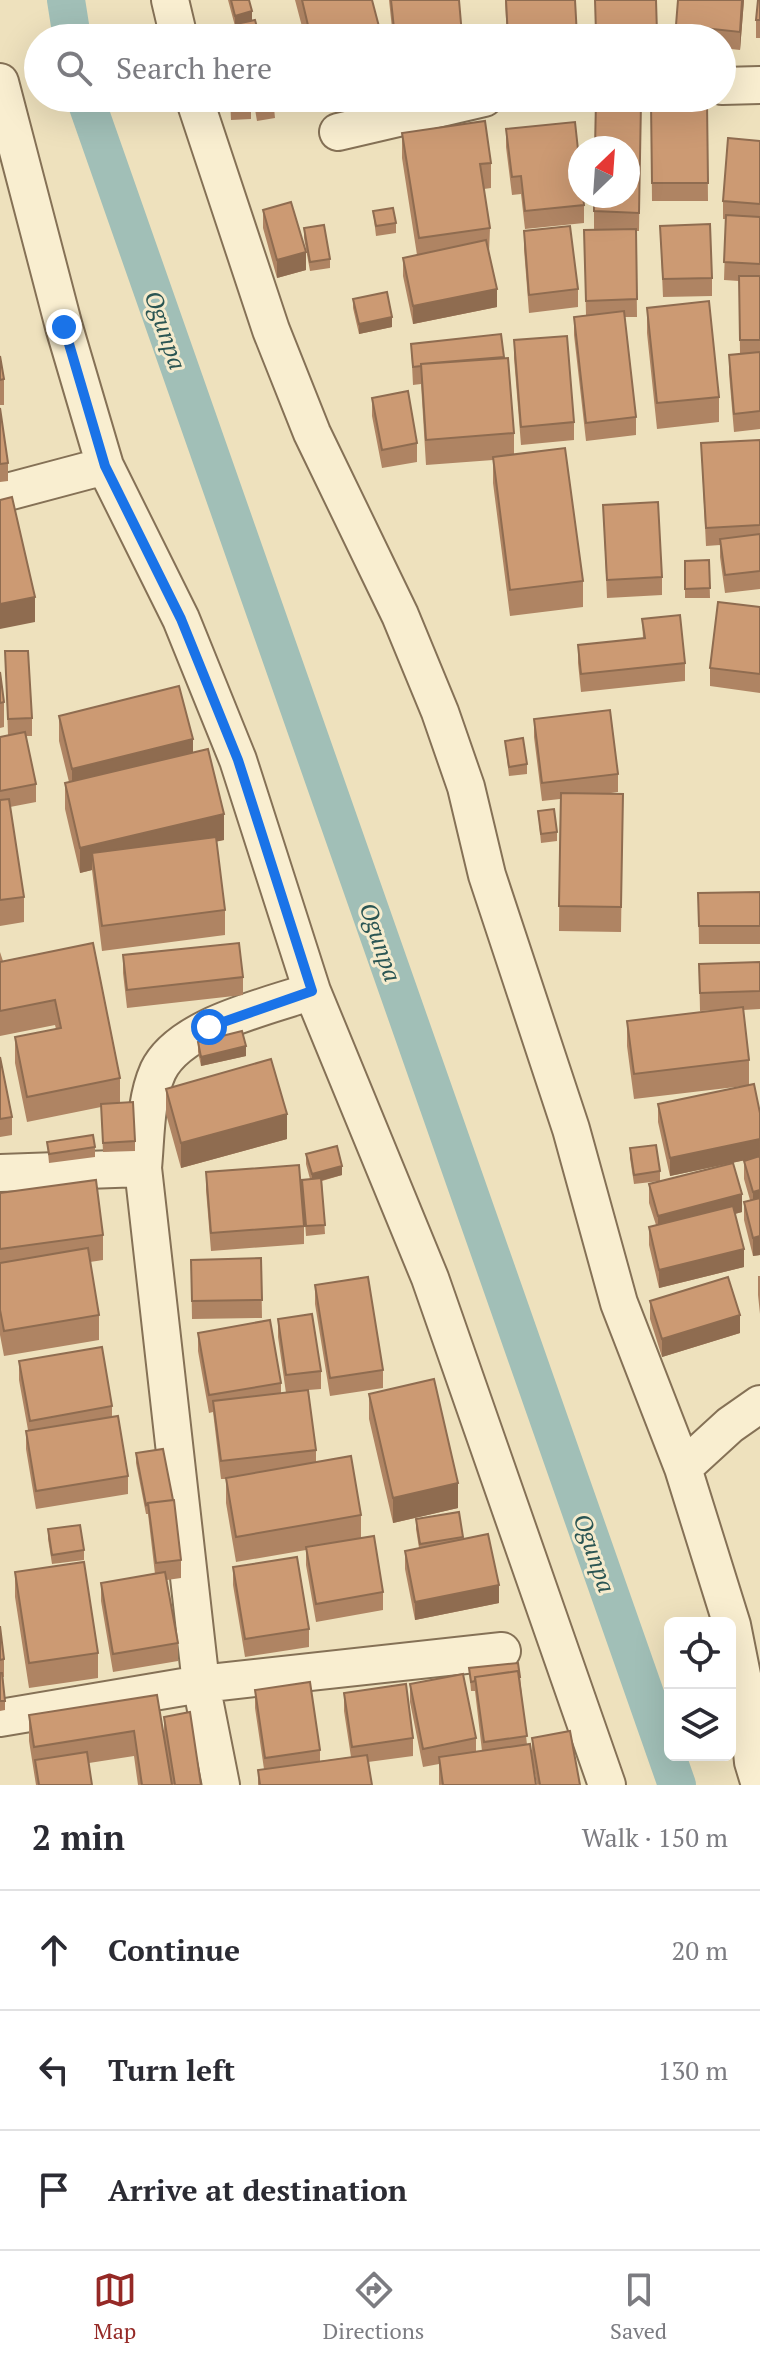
<!DOCTYPE html>
<html lang="en">
<head>
<meta charset="utf-8">
<style>
  :root { --surface:#fff; --page:#f2f2f3; --text:#2b2b33; --muted:#7c7c81; --line:#e1e1e2; --accent:#952926 }
  body { margin:0; font-family:"PT Serif",serif; background:var(--page); color:var(--text) }
  .controls { position:absolute; right:24px; bottom:24px; display:grid; overflow:hidden; border-radius:12px; box-shadow:0 8px 32px #0002 }
  .controls button { width:72px; height:72px; display:grid; place-items:center; padding:0; border:0; border-bottom:2px solid var(--line); background:var(--surface); color:var(--text); font:40px sans-serif }
  .compass { position:absolute; left:568px; top:136px; width:72px; height:72px; border-radius:50%; background:var(--surface); box-shadow:0 8px 32px #0002; rotate:25deg }
  .stop { position:absolute; width:24px; height:24px; margin:-18px; border:6px solid #1a73e8; border-radius:50%; background:#fff }
  .stop.end { background:#1a73e8; border-color:#fff; box-shadow:0 2px 8px #0008 }
  .list { margin:0; padding:0; list-style:none }
  h2 { display:flex; justify-content:space-between; align-items:center; height:104px; margin:0; padding:0 32px; font-size:34px }
  h2 small { font-size:26px; font-weight:400; color:var(--muted) }
  .list li { display:grid; grid-template-columns:52px 1fr auto; gap:24px; align-items:center; box-sizing:border-box; height:120px; padding:0 32px; border-top:2px solid var(--line) }
  .list b { display:block; font-size:30px; white-space:nowrap }
  .list em { font-size:26px; font-style:normal; color:var(--muted) }
  .icon { flex:none; width:44px; height:44px; fill:none; stroke:currentColor; stroke-width:2; stroke-linecap:round; stroke-linejoin:round }
  .map { position:relative; flex:none; width:760px; height:1785px; overflow:hidden }
  .search { position:absolute; background:var(--surface); box-shadow:0 8px 32px #0002; left:24px; right:24px; top:24px; height:88px; display:flex; align-items:center; gap:20px; box-sizing:border-box; padding:0 28px; border-radius:44px; color:var(--muted); font-size:30px }
  .sheet { height:464px; background:var(--surface) }
  nav { display:flex; justify-content:space-around; align-items:center; box-sizing:border-box; height:112px; border-top:2px solid var(--line); background:var(--surface); font-size:22px; color:var(--muted) }
  nav a { display:grid; justify-items:center; gap:4px }
  nav .on { color:var(--accent) }
  .map>svg:first-child { display:block }
</style>
</head>
<body>
<div class="map">
<svg width="760" height="1785" viewBox="0 0 760 1785">
  <rect width="100%" height="100%" fill="#eee1bd"/>
  <g fill="none" stroke-linecap="round" stroke-linejoin="round">
    <!-- canal -->
    <path stroke="#a1bfb7" stroke-width="38" d="M66,0L72,38
      M85,98L677,1785"/>
    <!-- minor casing -->
    <g stroke="#857156" stroke-width="40">
      <path id="minor" d="M170,0L179,38
        M0,82L64,327L105,466L181,619L238,760L312,991L430,1278L607,1785
        M722,86L760,85
        M194,98L271,330L312,433L400,615L440,712L466,787L487,875L571,1129L619,1303L683,1468L732,1625L747,1700L753,1762L760,1785
        M338,132L484,98
        M0,494L105,466
        M0,1173L143,1168
        M683,1468L730,1425L760,1404
        M0,1718L201,1684L502,1651
        M221,1785L201,1684L143,1168C146,1137 145,1100 158,1071C180,1025 267,1007 312,991"/>
    </g>
    <!-- minor -->
    <use href="#minor" stroke="#f9eed0" stroke-width="36"/>
  </g>
  <!-- wall -->
  <path fill="#af8463" d="M228,0H249L252,20L260,38H237L236,26H235Z
    M295,0H372L382,38H305Z
    M389,0H459L462,38H393Z
    M505,0H575L577,38H507Z
    M595,0H656L657,38H595Z
    M678,0H744L740,50L722,48V38H676Z
    M760,0V38H756V20Z
    M230,98L251,109V119L231,120Z
    M253,98H273L275,118L257,121Z
    M641,102L639,231H636L637,317H625L636,417V435L586,441L574,335V317L586,315L584,230H608H594V196Z
    M707,102L708,201H652L651,103Z
    M506,129L584,205V223L525,229L521,194L512,195L506,147Z
    M402,133L491,163V188L484,189L490,228L489,253L497,307L413,324L403,276V258L417,255L402,158Z
    M760,141V429L734,432L729,373V355L740,354L739,281L724,280L726,219H723V201Z
    M263,210L306,270L277,278L263,228Z
    M373,211L396,223V233L376,236Z
    M660,226L712,278V296L663,297Z
    M304,228L330,259V268L310,271L304,238Z
    M524,231L578,289V307L529,313L524,249Z
    M353,299L392,327L359,334L353,308Z
    M647,308L719,397V422L657,429L647,333Z
    M514,340L574,422V440L521,445L514,358Z
    M411,344L514,433V455L583,581V607L510,616L493,483V460L426,465L421,384L413,385Z
    M0,356L4,379V405H0Z
    M372,398L417,443V462L382,468L372,416Z
    M0,408L8,463V481L0,482Z
    M760,440V589L725,593L720,557V545L706,546L701,443Z
    M603,505L662,577V595L607,598Z
    M709,560L710,598H685V561Z
    M760,607V693L710,686V668Z
    M642,619L685,663V681L581,692L578,663V645L643,638Z
    M5,651L32,718V736H26L36,784V802L10,807L24,897V922L0,926V737L8,735Z
    M0,672L4,702V727L0,728Z
    M59,716L193,753L224,840L216,841L225,910V935L102,951L92,870L80,873L65,809V783L69,782L59,741Z
    M534,719L618,774V792L604,794H623L621,932L559,931L560,799L542,801L534,737Z
    M505,741L527,764V774L509,776Z
    M538,811L557,832V841L541,843Z
    M760,892V944H699L698,893Z
    M93,943L120,1078V1103L135,1141V1151L103,1152L101,1107L27,1122L15,1063V1037L56,1029L55,1025L0,1036V952L3,961Z
    M123,955L243,977V995L127,1008L123,973Z
    M760,962V1009L743,1010L749,1060V1085L760,1113V1255L753,1256L744,1220V1202L750,1200L744,1179V1161L750,1159L670,1176L658,1122V1104L744,1086L634,1099L627,1046V1021L718,1010L700,1011L699,964Z
    M198,1042L246,1056L201,1066L198,1052Z
    M0,1057L12,1117V1135L0,1137Z
    M166,1089L287,1139L181,1168L166,1114Z
    M47,1142L95,1147V1157L49,1163Z
    M630,1148L660,1171V1181L634,1184L630,1158Z
    M306,1154L342,1175L322,1181L325,1234L306,1236L302,1180L310,1179L306,1164Z
    M206,1172L304,1226V1244L211,1251L206,1190Z
    M649,1184L742,1212L735,1214L744,1267L659,1288L649,1245V1227L656,1225L649,1203Z
    M0,1193L103,1235V1260L90,1262L99,1315V1340L4,1356L0,1335Z
    M261,1258L262,1318L192,1319L191,1260Z
    M758,1276H760V1314L758,1295Z
    M315,1285L383,1370V1388L330,1396L315,1304Z
    M650,1301L740,1333L662,1357L650,1319Z
    M278,1319L321,1371V1389L308,1390L316,1450V1462L361,1515V1538L383,1592V1610L316,1622L306,1565V1550L236,1562L226,1503V1479H221L213,1412L209,1413L198,1351V1333L281,1383V1393H286L278,1337Z
    M19,1361L112,1406V1417L128,1476V1494L36,1509L26,1449V1431L28,1430L19,1380Z
    M369,1394L458,1508L393,1523L369,1419Z
    M136,1453L181,1560V1578L167,1580L178,1643V1661L113,1672L101,1601V1583L155,1574L148,1514H146L136,1463Z
    M459,1512L463,1540L499,1603L415,1620L405,1569V1551L419,1548L416,1529V1519Z
    M48,1529L84,1550V1560L52,1564L48,1539Z
    M233,1567L309,1629V1647L245,1657L233,1585Z
    M15,1572L98,1653V1678L29,1688L15,1597Z
    M0,1626L4,1659V1677H3L5,1701V1710L0,1711Z
    M469,1668L520,1677L527,1745L532,1755V1738L580,1785H537L533,1762L536,1785H439V1764L423,1767L410,1702V1684L476,1738V1752L482,1751L475,1691H471Z
    M255,1690L320,1750V1761L351,1757L344,1711V1693L413,1738V1756L368,1762L372,1785H258V1770L264,1769L255,1708Z
    M29,1715L164,1735V1717L201,1785H138L134,1756L89,1763L92,1785H36L29,1741Z"/>
  <!-- shaded-wall -->
  <path fill="#8f6c50" d="M742,0H744L740,50V32Z
    M252,11V21L235,26V16Z
    M306,252V270L277,278V260Z
    M497,289V307L413,324V306Z
    M392,317V327L359,334V324Z
    M35,597V622L0,629V604Z
    M193,739V764L72,795V769Z
    M224,814V840L94,869L92,853V870L80,873V848Z
    M246,1046V1056L201,1066V1057Z
    M287,1114V1139L181,1168V1143Z
    M760,1139V1157L670,1176V1158Z
    M342,1166V1175L312,1183V1174Z
    M760,1190V1208L753,1210V1192Z
    M742,1194V1212L658,1234V1216Z
    M760,1236V1255L753,1256V1238Z
    M744,1249V1267L659,1288V1270Z
    M740,1315V1333L662,1357V1339Z
    M458,1483V1508L393,1523V1498Z
    M499,1585V1603L415,1620V1602Z"/>
  <!-- building -->
  <path fill="#cc9a73" stroke="#8f6c50" stroke-width="2" d="M231,0H249L252,11L235,16Z
    M302,0H372L382,38H311Z
    M391,0H459L462,35L434,38H395Z
    M506,0H575L577,36L508,38Z
    M595,0H656L657,33H596Z
    M678,0H742L740,32L676,25Z
    M758,0H760V20H756Z
    M255,20L260,38H239L236,24Z
    M230,98H250L251,109L231,110Z
    M255,98H273L275,109L257,111Z
    M596,100L641,102L639,213L594,211V196H628V148H595Z
    M707,102L708,183H652L651,103Z
    M485,121L491,163L480,164L490,228L419,238L402,133Z
    M575,122L580,168V196H583L584,205L525,211L521,176L512,177L506,129Z
    M728,138L760,141V204L723,201Z
    M291,202L306,252L277,260L263,210Z
    M393,208L396,223L376,226L373,211Z
    M726,215L760,217V264L724,262Z
    M710,224L712,278L663,279L660,226Z
    M324,225L330,259L310,262L304,228Z
    M570,226L578,289L529,295L524,231Z
    M636,229L637,299L586,301L584,230Z
    M486,240L497,289L413,306L403,258Z
    M739,276H760V340H740Z
    M387,292L392,317L359,324L353,299Z
    M709,301L719,397L657,403L647,308Z
    M624,311L636,417L586,423L574,317Z
    M501,334L504,357L421,364V366L413,367L411,344Z
    M567,336L574,422L521,427L514,340Z
    M760,352V411L734,414L729,355Z
    M0,356L4,379L0,380Z
    M508,358L514,433L426,440L421,364Z
    M408,391L417,443L382,450L372,398Z
    M0,408L8,463L0,464Z
    M760,440V525L706,528L701,443Z
    M565,448L583,581L510,590L493,457Z
    M12,497L35,597L0,604V500Z
    M658,502L662,577L607,580L603,505Z
    M760,534V571L725,575L720,539Z
    M709,560L710,588L685,589V561Z
    M718,602L760,607V674L710,668Z
    M680,615L685,663L581,674L578,645L645,638L642,619Z
    M5,651H28L32,718L8,719Z
    M0,672L4,702L0,703Z
    M179,686L193,739L72,769L59,716Z
    M610,710L618,774L542,783L534,719Z
    M25,732L36,784L0,791V737Z
    M523,738L527,764L509,767L505,741Z
    M208,749L224,814L80,848L65,783Z
    M561,793L623,794L621,907L559,906Z
    M9,799L24,897L0,900V800Z
    M554,809L557,832L541,834L538,811Z
    M216,837L225,910L102,926L92,853Z
    M760,892V926H699L698,893Z
    M93,943L120,1078L27,1097L15,1037L61,1028L55,1000L0,1011V962Z
    M239,943L243,977L127,990L123,955Z
    M760,962V991L700,993L699,964Z
    M743,1007L749,1060L634,1074L627,1021Z
    M242,1031L246,1046L201,1057L198,1042Z
    M0,1057L12,1117L0,1119Z
    M271,1059L287,1114L181,1143L166,1089Z
    M754,1084L760,1113V1139L670,1158L658,1104Z
    M133,1102L135,1141L103,1143L101,1104Z
    M93,1135L95,1147L49,1154L47,1142Z
    M656,1145L660,1171L634,1175L630,1148Z
    M337,1146L342,1166L312,1174L306,1154Z
    M760,1156V1190L753,1192L744,1161Z
    M733,1163L742,1194L658,1216L649,1184Z
    M299,1165L304,1226L211,1233L206,1172Z
    M321,1178L325,1225L306,1226L302,1180Z
    M96,1180L103,1235L0,1249V1193Z
    M760,1198V1236L753,1238L744,1202Z
    M733,1206L744,1249L659,1270L649,1227Z
    M88,1248L99,1315L4,1331L0,1310V1263Z
    M261,1258L262,1300L192,1301L191,1260Z
    M368,1277L383,1370L330,1378L315,1285Z
    M728,1277L740,1315L662,1339L650,1301Z
    M312,1314L321,1371L286,1375L278,1319Z
    M270,1320L281,1383L209,1395L198,1333Z
    M102,1347L112,1406L30,1421L19,1361Z
    M434,1379L458,1483L393,1498L369,1394Z
    M308,1390L316,1450L221,1461L213,1401Z
    M118,1416L128,1476L36,1491L26,1431Z
    M163,1449L173,1500L148,1503L146,1505L136,1453Z
    M351,1456L361,1515L236,1537L226,1478Z
    M174,1500L181,1560L156,1563L148,1503Z
    M459,1512L463,1537L420,1544L416,1519Z
    M80,1525L84,1550L52,1555L48,1529Z
    M488,1534L499,1585L415,1602L405,1551Z
    M374,1536L383,1592L316,1604L306,1547Z
    M297,1557L309,1629L245,1639L233,1567Z
    M84,1562L98,1653L29,1663L15,1572Z
    M165,1572L178,1643L113,1654L101,1583Z
    M0,1626L4,1659L0,1660Z
    M518,1663L520,1677H519L518,1671L475,1677V1681L471,1682L469,1668Z
    M518,1671L527,1736L484,1742L475,1677Z
    M0,1673H2L5,1701H0Z
    M463,1674L476,1738L423,1749L410,1684Z
    M310,1682L320,1750L265,1758L255,1690Z
    M406,1684L413,1738L352,1747L344,1693Z
    M157,1695L172,1785H142L134,1731L34,1747L29,1715Z
    M190,1712L201,1785H175L164,1717Z
    M570,1731L580,1785H540L532,1738Z
    M530,1744L536,1785H443L439,1757Z
    M87,1752L92,1785H39L35,1760Z
    M367,1755L372,1785H260L258,1770Z"/>
  <g fill="none" stroke-linecap="round" stroke-linejoin="round">
    <!-- route -->
    <path stroke="#1a73e8" stroke-width="10" d="M64,327L105,466L181,619L238,760L312,991L209,1027"/>
  </g>
  <g text-anchor="middle" dominant-baseline="central" stroke-width="6" stroke-linejoin="round" paint-order="stroke">
    <!-- water labels -->
    <g font-size="24" font-style="italic" fill="#2a5553" stroke="#f5ebcd">
      <text transform="translate(166 330) rotate(71)">Ogunpa</text>
      <text transform="translate(381 942) rotate(71)">Ogunpa</text>
      <text transform="translate(595 1553) rotate(71)">Ogunpa</text>
    </g>
  </g>
</svg>
<div class="controls">
<button><svg class="icon" aria-label="locate" viewBox="0 0 24 24"><circle cx="12" cy="12" r="6"/><path d="M12 2v4M12 18v4M2 12h4M18 12h4"/></svg></button>
<button><svg class="icon" aria-label="layers" viewBox="0 0 24 24"><path d="M12 4l9 5-9 5-9-5zM3 14l9 5 9-5"/></svg></button>
</div>
<svg class="compass" viewBox="-18 -18 36 36"><path d="M0-13l5 13h-10z" fill="#e53935"/><path d="M0 13l5-13h-10z" fill="#7c7c81"/></svg>
<div class="stop" style="left:209px;top:1027px"></div>
<div class="stop end" style="left:64px;top:327px"></div>
<div class="search"><svg class="icon" aria-label="search" viewBox="0 0 24 24"><circle cx="10" cy="10" r="6"/><path d="M15 15l6 6"/></svg>Search here</div>
</div>
<section class="sheet">
<h2>2 min<small>Walk · 150 m</small></h2>
<ul class="list">
<li><svg class="icon" aria-label="ahead" viewBox="0 0 24 24"><path d="M12 20V5M6 11l6-6 6 6"/></svg><div><b>Continue</b></div><em>20 m</em></li>
<li><svg class="icon" aria-label="left" viewBox="0 0 24 24"><path d="M17 20v-9H6M10 6l-5 5 5 5"/></svg><div><b>Turn left</b></div><em>130 m</em></li>
<li><svg class="icon" aria-label="arrive" viewBox="0 0 24 24"><path d="M6 21V4h12l-3 4 3 4H6"/></svg><div><b>Arrive at destination</b></div></li>
</ul>
</section>
<nav>
<a class="on"><svg class="icon" aria-label="map" viewBox="0 0 24 24"><path d="M3 6l6-2 6 2 6-2v14l-6 2-6-2-6 2zM9 4v14M15 6v14"/></svg>Map</a>
<a><svg class="icon" aria-label="directions" viewBox="0 0 24 24"><path d="M12 3l9 9-9 9-9-9zM9 14v-3h6M13 9l2 2-2 2"/></svg>Directions</a>
<a><svg class="icon" aria-label="saved" viewBox="0 0 24 24"><path d="M7 4h10v16l-5-4-5 4z"/></svg>Saved</a>
</nav>
</body>
</html>
